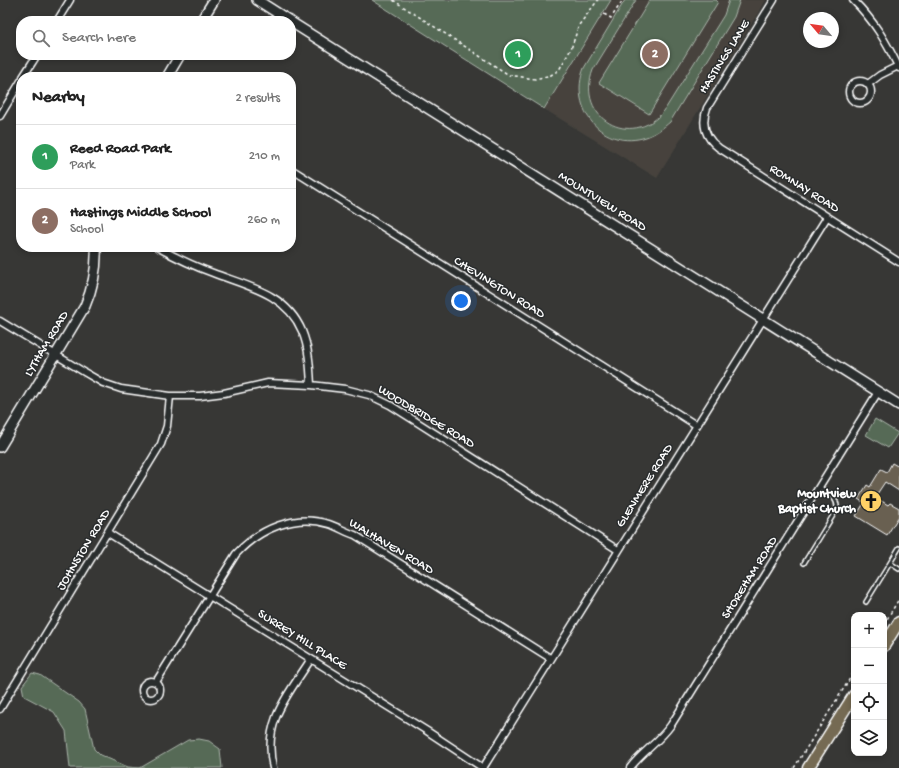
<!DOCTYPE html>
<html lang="en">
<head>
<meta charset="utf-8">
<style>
  :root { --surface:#fff; --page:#f6f6f6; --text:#222; --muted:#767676; --line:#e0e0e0; --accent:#857141 }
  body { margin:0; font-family:"Gochi Hand",sans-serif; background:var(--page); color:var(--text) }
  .controls { position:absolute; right:12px; bottom:12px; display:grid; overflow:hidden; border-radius:8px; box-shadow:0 2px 6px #0003 }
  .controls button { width:36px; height:36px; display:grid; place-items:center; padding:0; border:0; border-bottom:1px solid var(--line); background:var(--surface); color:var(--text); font:20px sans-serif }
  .compass { position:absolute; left:803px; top:12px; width:36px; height:36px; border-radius:50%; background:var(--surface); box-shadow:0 2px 6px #0003; rotate:299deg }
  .you { position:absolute; left:461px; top:301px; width:14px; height:14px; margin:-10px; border:3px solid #fff; border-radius:50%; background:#1a73e8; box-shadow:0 0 0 6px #1a73e833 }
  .badge { display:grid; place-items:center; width:26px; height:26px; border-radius:50%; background:var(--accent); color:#fff; font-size:13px; font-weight:700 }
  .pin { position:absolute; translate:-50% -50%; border:2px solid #fff; box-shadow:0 1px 4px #0006 }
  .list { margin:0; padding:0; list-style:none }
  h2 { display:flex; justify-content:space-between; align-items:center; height:52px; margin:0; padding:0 16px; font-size:17px }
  h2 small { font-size:13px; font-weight:400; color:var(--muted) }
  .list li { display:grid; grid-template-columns:26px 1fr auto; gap:12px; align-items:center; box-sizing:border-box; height:64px; padding:0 16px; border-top:1px solid var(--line) }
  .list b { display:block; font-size:15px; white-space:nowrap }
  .list p { margin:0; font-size:13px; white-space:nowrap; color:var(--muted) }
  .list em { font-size:13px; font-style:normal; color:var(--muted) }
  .icon { flex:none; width:22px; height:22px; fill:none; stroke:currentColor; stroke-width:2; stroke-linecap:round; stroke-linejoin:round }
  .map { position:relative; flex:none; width:899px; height:768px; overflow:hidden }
  .search { position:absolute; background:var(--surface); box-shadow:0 2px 6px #0003; left:16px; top:16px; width:280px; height:44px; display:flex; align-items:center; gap:10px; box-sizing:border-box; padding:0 14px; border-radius:16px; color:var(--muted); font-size:15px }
  .panel { position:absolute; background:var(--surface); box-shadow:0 2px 6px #0003; left:16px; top:72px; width:280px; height:180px; border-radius:16px }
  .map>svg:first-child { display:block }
</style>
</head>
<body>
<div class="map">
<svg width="899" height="768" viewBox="0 0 899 768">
  <rect width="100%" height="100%" fill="#373735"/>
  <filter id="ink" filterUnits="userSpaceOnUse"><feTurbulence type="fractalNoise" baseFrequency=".025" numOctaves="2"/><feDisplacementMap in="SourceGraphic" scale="8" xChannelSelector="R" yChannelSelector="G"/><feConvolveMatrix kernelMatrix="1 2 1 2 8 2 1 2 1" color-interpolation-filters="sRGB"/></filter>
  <g filter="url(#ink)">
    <!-- built -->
    <path fill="#46433d" d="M611,0H766L657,178L544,109Z"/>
    <!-- green -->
    <path fill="#576b57" stroke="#abb5ab" d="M372,0H611L544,109Z
      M625,0H636L593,70C575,118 631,150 664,111L724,15L729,0H740L734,17L670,122C663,128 655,134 646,137C603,151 568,109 584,68Z
      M650,0H716L718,2L649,114L599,83Z
      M875,419L898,433L888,448L866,435Z
      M32,673L40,675L79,702L85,709L94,749L100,755L128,767L140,768L188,740L199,739L209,741L220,749L222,768H70L66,731L54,712L24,696L22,686Z"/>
    <!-- building -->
    <path fill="#696051" stroke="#fff" d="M892,463L899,467V491L885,482L875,497L888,505L890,503L899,508V516L887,535L856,516L864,503L858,499L867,485L870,487L881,469L887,472Z"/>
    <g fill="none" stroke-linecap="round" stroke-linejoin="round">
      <!-- lane casing -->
      <g stroke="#fff" stroke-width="6">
        <path id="lane" d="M899,548L890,563L899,569
          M804,563L837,509C838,497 828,493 819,487
          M866,602L890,563"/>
      </g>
      <!-- street casing -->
      <g stroke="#fff" stroke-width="9">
        <path id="street" d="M774,0L707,108C701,124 705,138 719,148L899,262
          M853,0C875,22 885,40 899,68
          M57,21L70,0
          M23,77L37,55
          M849 92a11 11 0 1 1 22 0a11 11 0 1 1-22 0Z
          M868,84L880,75L898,66
          M0,116L21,81
          M291,169L696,425
          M157,247C175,257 193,266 213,273C247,286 286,293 302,331C309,348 310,366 311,385
          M0,321L84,372L103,383L121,389L170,396H200L224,393L268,383L311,385L345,389L369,395L390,405L409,417L618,550
          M108,533L427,731L483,768
          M142 690a9 9 0 1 1 18 0a9 9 0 1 1-18 0Z
          M156,682L236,554C259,529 295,513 329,524C338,527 346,532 355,535L550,658
          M0,709L161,444L167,426L170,396
          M273,768C262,722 288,695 311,659
          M483,768L827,217
          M630,768C642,752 659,742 671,725L878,392"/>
      </g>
      <!-- secondary casing -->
      <g stroke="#fff" stroke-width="12">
        <path id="secondary" d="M257,0L290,21
          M201,21L214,0
          M291,22L899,405
          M167,77L180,55
          M0,447L85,306C93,287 97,267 96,247"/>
      </g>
      <!-- primary casing -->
      <g stroke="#fff" stroke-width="13">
        <path id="primary" d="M884,646L899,622
          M808,768L854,695"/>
      </g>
      <!-- path -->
      <path stroke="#fff" stroke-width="1.5" stroke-dasharray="3 3" stroke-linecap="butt" d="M393,0L509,75L535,79L551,75L559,70L571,49L579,25L598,0
        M604,14L611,18L623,0
        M884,624L899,599
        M794,768L854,672"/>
      <!-- lane -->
      <use href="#lane" stroke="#2a2d2e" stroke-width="3"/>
      <!-- street -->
      <use href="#street" stroke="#2a2d2e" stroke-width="6"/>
      <!-- secondary -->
      <use href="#secondary" stroke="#2a2d2e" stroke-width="9"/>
      <!-- primary -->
      <use href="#primary" stroke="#756b52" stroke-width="10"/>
    </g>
  </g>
  <!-- icons -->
  <defs>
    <g id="church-disc" transform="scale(1.15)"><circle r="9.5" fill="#ffd166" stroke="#2a2d2e"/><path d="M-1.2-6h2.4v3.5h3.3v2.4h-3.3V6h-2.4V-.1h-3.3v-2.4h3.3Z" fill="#111"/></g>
  </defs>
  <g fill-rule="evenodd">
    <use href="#church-disc" x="871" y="501"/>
  </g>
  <g text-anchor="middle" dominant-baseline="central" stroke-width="3" stroke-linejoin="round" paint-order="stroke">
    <!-- street labels -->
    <g font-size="13" fill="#fff" stroke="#2a2d2e">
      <text transform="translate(725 57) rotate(-58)">HASTINGS LANE</text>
      <text transform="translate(804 189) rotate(32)">ROMNAY ROAD</text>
      <text transform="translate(602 202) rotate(32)">MOUNTVIEW ROAD</text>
      <text transform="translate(499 288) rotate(32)">CHEVINGTON ROAD</text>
      <text transform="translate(47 344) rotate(-59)">LYTHAM ROAD</text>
      <text transform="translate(426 417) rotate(31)">WOODBRIDGE ROAD</text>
      <text transform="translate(645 486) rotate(-58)">GLENMERE ROAD</text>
      <text transform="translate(391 547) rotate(31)">WALHAVEN ROAD</text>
      <text transform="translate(84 550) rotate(-59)">JOHNSTON ROAD</text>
      <text transform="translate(750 578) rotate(-58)">SHOREHAM ROAD</text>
      <text transform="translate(302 640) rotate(32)">SURREY HILL PLACE</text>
    </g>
    <!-- poi labels -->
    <g font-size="13" font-weight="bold" fill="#fff" stroke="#2a2d2e" text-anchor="end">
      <text x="856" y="494">Mountview<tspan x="856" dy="15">Baptist Church</tspan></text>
    </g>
  </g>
</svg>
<div class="controls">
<button>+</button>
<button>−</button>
<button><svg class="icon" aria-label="locate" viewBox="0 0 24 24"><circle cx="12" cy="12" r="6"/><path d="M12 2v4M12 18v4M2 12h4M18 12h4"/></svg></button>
<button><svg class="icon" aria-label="layers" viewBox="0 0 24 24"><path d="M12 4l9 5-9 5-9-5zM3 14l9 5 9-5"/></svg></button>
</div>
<svg class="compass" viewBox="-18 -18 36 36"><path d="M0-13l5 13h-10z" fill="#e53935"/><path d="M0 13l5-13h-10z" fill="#767676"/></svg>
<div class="you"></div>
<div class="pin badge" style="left:518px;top:54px;background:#2e9e5b">1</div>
<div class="pin badge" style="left:655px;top:54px;background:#8d6e63">2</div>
<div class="search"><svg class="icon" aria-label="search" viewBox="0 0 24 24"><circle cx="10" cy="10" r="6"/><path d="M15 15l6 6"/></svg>Search here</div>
<section class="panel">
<h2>Nearby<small>2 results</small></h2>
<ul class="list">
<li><span class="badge" style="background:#2e9e5b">1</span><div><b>Reed Road Park</b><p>Park</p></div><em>210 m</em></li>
<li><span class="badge" style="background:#8d6e63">2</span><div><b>Hastings Middle School</b><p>School</p></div><em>260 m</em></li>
</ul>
</section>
</div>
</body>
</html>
